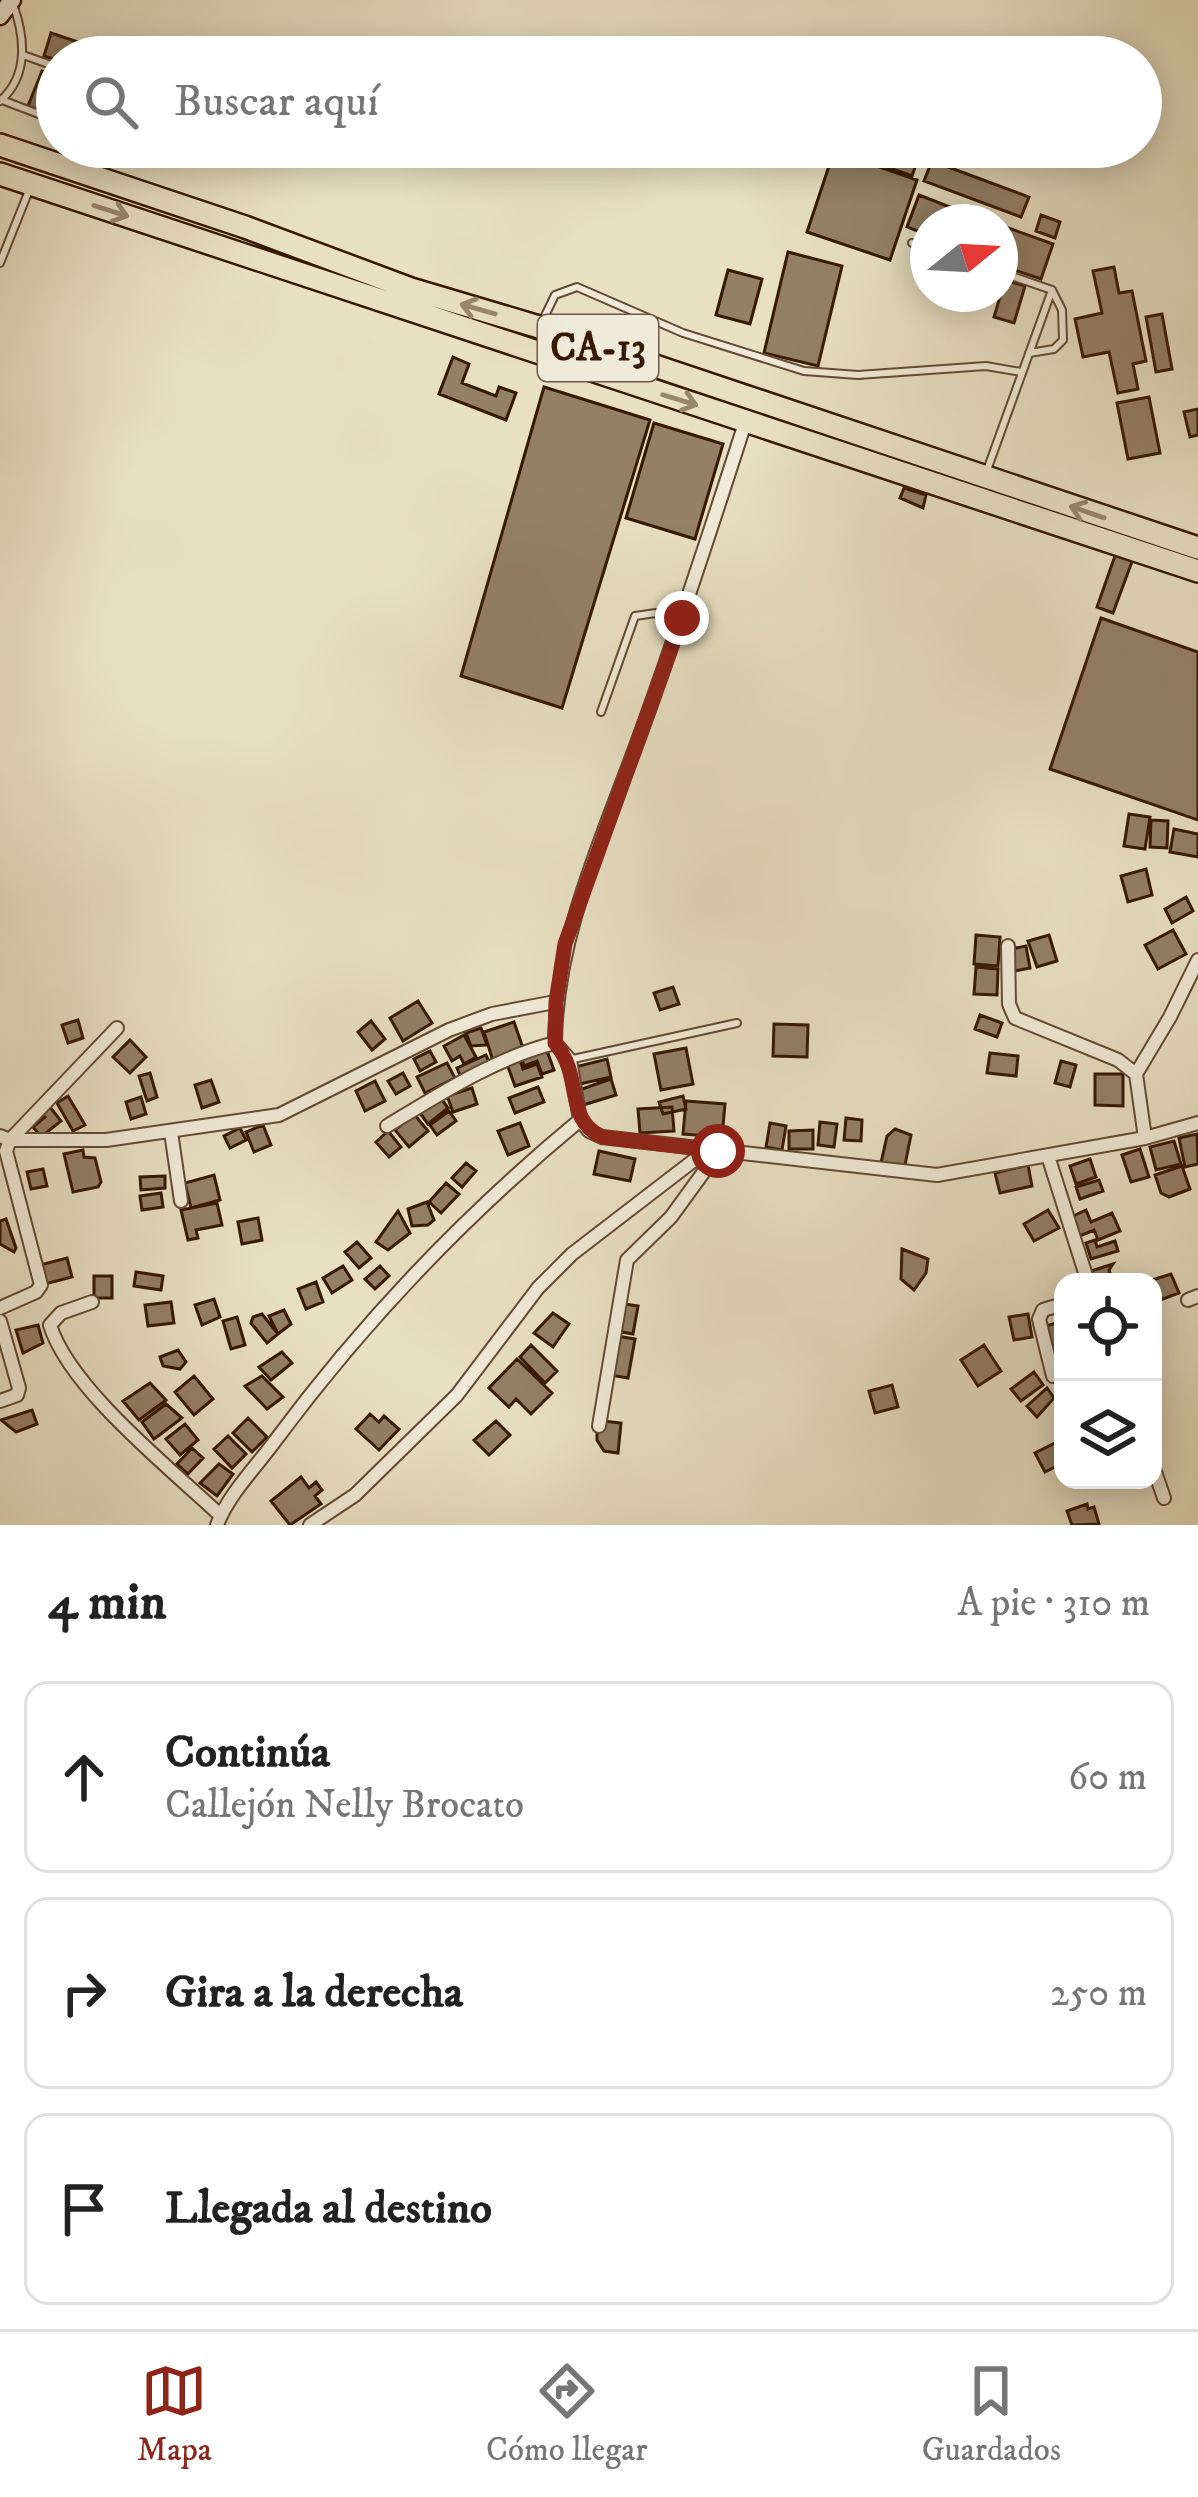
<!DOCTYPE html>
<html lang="es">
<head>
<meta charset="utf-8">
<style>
  :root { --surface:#fff; --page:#f2f2f2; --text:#222; --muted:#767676; --line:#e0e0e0; --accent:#8f2418 }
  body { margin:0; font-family:"IM FELL DW Pica",serif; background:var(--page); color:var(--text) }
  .controls { position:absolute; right:36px; bottom:36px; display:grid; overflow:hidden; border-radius:24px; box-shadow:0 6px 30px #0003 }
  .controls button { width:108px; height:108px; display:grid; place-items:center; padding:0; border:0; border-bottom:3px solid var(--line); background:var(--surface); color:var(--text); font:60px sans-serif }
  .compass { position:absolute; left:910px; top:204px; width:108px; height:108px; border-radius:50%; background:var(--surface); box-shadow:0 6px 30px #0003; rotate:72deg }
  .stop { position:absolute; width:36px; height:36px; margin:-27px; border:9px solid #8f2418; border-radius:50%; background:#fff }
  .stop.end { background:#8f2418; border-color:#fff; box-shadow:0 3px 12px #0008 }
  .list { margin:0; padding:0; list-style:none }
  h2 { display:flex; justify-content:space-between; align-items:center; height:156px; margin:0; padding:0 48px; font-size:51px }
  h2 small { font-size:39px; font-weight:400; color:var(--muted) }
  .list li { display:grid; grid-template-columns:78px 1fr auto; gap:36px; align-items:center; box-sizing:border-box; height:192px; margin:0 24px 24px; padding:0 24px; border:3px solid var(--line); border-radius:24px }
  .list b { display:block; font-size:45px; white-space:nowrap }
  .list p { margin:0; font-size:39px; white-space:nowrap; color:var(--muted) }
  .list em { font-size:39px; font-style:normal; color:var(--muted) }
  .icon { flex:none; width:66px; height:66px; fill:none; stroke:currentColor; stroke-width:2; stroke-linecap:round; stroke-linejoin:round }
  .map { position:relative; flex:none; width:1198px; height:1525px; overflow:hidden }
  .search { position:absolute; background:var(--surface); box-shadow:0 6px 30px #0003; left:36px; right:36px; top:36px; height:132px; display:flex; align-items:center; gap:30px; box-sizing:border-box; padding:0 42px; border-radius:66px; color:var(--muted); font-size:45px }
  .sheet { height:804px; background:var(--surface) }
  nav { display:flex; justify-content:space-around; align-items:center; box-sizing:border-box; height:168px; border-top:3px solid var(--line); background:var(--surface); font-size:33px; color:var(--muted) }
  nav a { display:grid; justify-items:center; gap:6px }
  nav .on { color:var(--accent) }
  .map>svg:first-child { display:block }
</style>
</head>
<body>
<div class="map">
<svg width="1198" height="1525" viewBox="0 0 1198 1525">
  <rect width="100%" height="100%" fill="#e8e0c3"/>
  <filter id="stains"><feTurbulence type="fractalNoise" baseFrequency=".00167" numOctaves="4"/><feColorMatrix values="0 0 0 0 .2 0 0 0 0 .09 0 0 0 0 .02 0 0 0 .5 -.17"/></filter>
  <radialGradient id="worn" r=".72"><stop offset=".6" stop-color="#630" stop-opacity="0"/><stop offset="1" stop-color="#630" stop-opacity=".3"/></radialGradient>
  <!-- building -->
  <path fill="#938067" stroke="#361804" stroke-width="3" d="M51,33L93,47L90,57L57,60L44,56Z
    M42,71L57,78V118L28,106Z
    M875,147H922L912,176L870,161Z
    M834,151L917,180L890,260L807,232Z
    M932,161L1029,197L1021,217L924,181Z
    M919,195L978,218L976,222H928V235L907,227Z
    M1041,215L1060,222L1055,238L1036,231Z
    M1000,225L1053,244L1041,279L1000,265Z
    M788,252L842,266L818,366L764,353Z
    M1114,267L1119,293L1132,291L1146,361L1133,364L1138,389L1118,393L1109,352L1083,357L1075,319L1102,313L1093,271Z
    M728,270L762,279L750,324L716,315Z
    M1005,280L1025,286L1014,323L994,317Z
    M1162,314L1172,369L1156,372L1146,317Z
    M453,357L469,364L462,383L496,396L499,387L516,393L506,420L439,394Z
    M544,387L650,420L562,708L461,676Z
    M1149,397L1160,453L1128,459L1117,403Z
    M1198,409V435L1190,437L1184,412Z
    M654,423L723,444L695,539L626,518Z
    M904,488L926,495L923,508L900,498Z
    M1116,553L1133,559L1113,613L1097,607Z
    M1101,618L1198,652V820L1050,769Z
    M1129,814L1150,817L1145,849L1124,846Z
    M1151,820L1168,821L1167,848L1150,847Z
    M1174,829L1198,834V857L1170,852Z
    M1146,869L1152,895L1128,902L1121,876Z
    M1186,897L1193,911L1172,923L1165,909Z
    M1173,930L1186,954L1158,969L1145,945Z
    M976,935L1000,937L998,966L974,964Z
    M1049,935L1057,961L1037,967L1028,941Z
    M1026,946L1030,968L1015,971L1011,949Z
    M976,967L998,969L997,995L974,994Z
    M673,987L679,1004L660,1010L654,993Z
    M418,1001L432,1023L403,1041L390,1018Z
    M980,1015L1002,1023L997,1037L975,1029Z
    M78,1020L83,1038L68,1043L62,1025Z
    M371,1021L385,1039L372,1050L358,1032Z
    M514,1022L524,1051L493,1061L484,1032Z
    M774,1024L808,1025L807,1057L773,1056Z
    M481,1028L487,1045L471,1046L466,1033Z
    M464,1035L476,1057L464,1064L460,1056L452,1061L444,1046Z
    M130,1040L146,1057L130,1073L113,1057Z
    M546,1048L554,1070L542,1074L537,1061L524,1066L521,1057Z
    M686,1048L693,1084L661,1090L654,1054Z
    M430,1051L436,1062L420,1071L414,1059Z
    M990,1053L1018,1056L1016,1076L987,1073Z
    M486,1055L491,1067L462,1080L457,1068Z
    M607,1059L611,1077L580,1084L575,1067Z
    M520,1060L523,1069L537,1064L542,1077L515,1086L507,1064Z
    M1061,1061L1076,1065L1070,1087L1055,1083Z
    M447,1063L455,1078L425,1093L417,1077Z
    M150,1073L157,1097L147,1101L139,1076Z
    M403,1073L410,1086L396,1094L388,1081Z
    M1095,1074H1123V1106L1095,1105Z
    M611,1079L616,1095L583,1105L579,1090Z
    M211,1080L219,1102L202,1108L195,1085Z
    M375,1081L385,1101L365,1111L356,1091Z
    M538,1087L544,1102L515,1113L509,1098Z
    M472,1088L477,1104L453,1112L447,1096Z
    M68,1096L85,1125L73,1131L57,1103Z
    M683,1096L686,1109L663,1114L659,1102Z
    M141,1097L146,1114L131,1119L126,1102Z
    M440,1097L448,1108L428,1124L420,1113Z
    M686,1101L725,1104L722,1137L683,1134Z
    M50,1107L61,1121L41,1137L33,1127L45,1117L42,1113Z
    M672,1107L674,1131L640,1133L638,1109Z
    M449,1111L456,1121L437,1135L430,1125Z
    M414,1114L428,1131L409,1147L395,1130Z
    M846,1118L862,1120L861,1141L844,1140Z
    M820,1122L837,1124L834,1147L818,1145Z
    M520,1123L529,1146L508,1155L498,1131Z
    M770,1123L786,1126L782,1150L766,1147Z
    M263,1125L271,1145L254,1152L246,1132Z
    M240,1128L246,1140L230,1148L224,1136Z
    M895,1129L911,1135L905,1165L881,1163L887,1136Z
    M813,1130V1149H789V1131Z
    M388,1131L401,1147L389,1157L376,1142Z
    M1197,1134L1198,1164L1185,1167L1179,1138Z
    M1174,1141L1181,1164L1156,1170L1150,1147Z
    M1140,1149L1149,1177L1131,1182L1122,1155Z
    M83,1150L84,1157L95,1158L101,1182L98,1187L73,1192L64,1154Z
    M599,1151L635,1159L630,1181L594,1174Z
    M1090,1159L1096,1177L1076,1184L1070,1166Z
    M466,1163L476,1171L462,1187L452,1178Z
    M1028,1165L1032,1186L1000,1193L995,1173Z
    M1182,1166L1190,1189L1169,1197L1161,1193L1155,1175Z
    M43,1169L47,1186L31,1189L27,1172Z
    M214,1175L220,1200L191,1208L185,1183Z
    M165,1176V1188L141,1190L140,1177Z
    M1099,1180L1103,1191L1080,1199L1076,1187Z
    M446,1183L459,1194L441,1213L429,1202Z
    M161,1193L163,1207L142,1210L140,1196Z
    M427,1202L434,1220L428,1225L412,1226L408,1209Z
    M217,1203L222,1225L196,1230L198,1238L188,1240L181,1210Z
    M1048,1210L1059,1228L1034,1241L1024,1224Z
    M1086,1210L1091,1222L1112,1213L1120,1231L1098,1240L1094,1230L1075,1238L1067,1219Z
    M398,1211L410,1233L388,1250L376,1242Z
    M258,1218L262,1240L242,1244L238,1222Z
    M6,1219L16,1248L14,1252L0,1244V1221Z
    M1095,1240L1097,1247L1115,1241L1118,1251L1091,1259L1086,1243Z
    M357,1242L371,1258L359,1268L345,1252Z
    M902,1249L928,1259L926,1273L914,1290L901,1279Z
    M67,1258L72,1277L45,1284L40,1265Z
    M1113,1264L1109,1270L1113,1282H1095L1091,1271Z
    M343,1266L352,1280L332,1293L323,1278Z
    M380,1266L389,1276L375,1289L365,1279Z
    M136,1272L163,1276L161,1290L134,1286Z
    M1171,1274L1179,1293L1160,1300L1152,1280Z
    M94,1276H112V1298H94Z
    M316,1282L323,1302L306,1309L298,1289Z
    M214,1299L220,1317L202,1325L195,1305Z
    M171,1302L174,1323L148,1326L145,1305Z
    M625,1304L638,1306L633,1334L616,1331Z
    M284,1310L291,1324L278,1334L269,1316Z
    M553,1313L569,1324L553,1347L534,1333Z
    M262,1314L278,1334L267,1343L251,1323L253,1317Z
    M1028,1314L1032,1337L1014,1340L1009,1317Z
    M237,1317L245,1345L231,1349L223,1321Z
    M1063,1321V1343L1052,1346L1046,1326Z
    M38,1325L43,1343L23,1353L16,1330Z
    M617,1336L635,1339L628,1378L610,1375Z
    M531,1345L557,1371L545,1383L520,1357Z
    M984,1345L1001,1371L978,1386L961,1360Z
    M178,1350L186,1362L180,1369L163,1366L160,1357Z
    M282,1352L292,1363L271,1380L259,1367Z
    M517,1359L552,1393L531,1414L516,1399L509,1407L489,1388Z
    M1034,1372L1043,1385L1021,1401L1011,1389Z
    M194,1376L213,1399L194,1415L175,1392Z
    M262,1376L283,1397L267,1409L245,1386Z
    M150,1383L166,1400L139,1420L123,1401Z
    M892,1385L898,1407L875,1413L869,1391Z
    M1047,1388L1054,1398L1037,1417L1027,1406Z
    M166,1404L182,1418L154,1439L142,1422Z
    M32,1410L37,1424L16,1432L1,1420Z
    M370,1414L379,1422L384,1416L399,1429L379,1450L356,1429Z
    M248,1418L267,1437L252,1452L233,1433Z
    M496,1421L510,1435L489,1455L474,1440Z
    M603,1421L621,1423L618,1453L604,1451L597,1440V1429Z
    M185,1424L198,1440L180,1455L166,1439Z
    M228,1436L246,1454L232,1468L214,1449Z
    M1059,1441L1063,1463L1045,1472L1035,1453Z
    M192,1448L203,1458L188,1474L177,1464Z
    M219,1464L233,1474L217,1496L200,1483Z
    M301,1477L309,1488L316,1482L322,1490L315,1496L321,1504L290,1525L271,1501Z
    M1087,1504L1088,1509L1094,1507L1099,1524L1072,1525L1067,1511Z"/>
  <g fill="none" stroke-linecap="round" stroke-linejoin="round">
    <!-- lane casing -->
    <g stroke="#624a34" stroke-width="10">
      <path id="lane" d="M23,55L57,67
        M2,100L57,121
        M0,101C29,76 25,37 13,4
        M80,147L84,168
        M912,243L928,248
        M0,263L30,188
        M541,324L555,295L577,287L683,333L804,371L858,375L986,366L1021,372
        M1029,353L1054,349L1063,340L1062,310L1052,290
        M986,473L1052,290L1000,272
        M601,712L635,616L656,613L679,617
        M573,1059L737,1023"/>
    </g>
    <!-- street casing -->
    <g stroke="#624a34" stroke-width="16">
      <path id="street" d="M1008,946L1009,1004L1015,1018L1118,1060L1136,1074L1145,1138
        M1136,1074L1170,1017L1198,960
        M580,1120L570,1060L555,1043C556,935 604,835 640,735C678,631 712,526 746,420
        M580,1120L589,1131L602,1137L937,1175L1145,1138L1198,1123
        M387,1126C440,1094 495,1058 555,1043
        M171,1132L181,1201
        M0,1136L10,1140H106L279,1115L449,1030L492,1014L555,1002
        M1048,1156L1088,1282
        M1188,1300L1198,1296
        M92,1302L61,1313L50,1325C69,1388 171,1469 221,1516
        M0,1308L36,1292L41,1285L6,1151L10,1140L117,1028
        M0,1321L19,1388L17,1395L0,1401
        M1053,1376L1039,1319L1043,1310L1063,1304
        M599,1426L627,1260L671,1217L719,1151
        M1153,1466L1164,1498
        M217,1525C228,1495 256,1467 275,1441C364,1321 465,1215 580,1120
        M310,1525L355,1495L457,1395L538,1288L572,1254L706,1151"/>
    </g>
    <!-- secondary casing -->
    <g stroke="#361804" stroke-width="21">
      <path id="secondary" d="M0,16L12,0"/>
    </g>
    <!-- highway casing -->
    <g stroke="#361804" stroke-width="26">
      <path id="highway" d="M0,145L245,227L411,289L539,327L1198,548
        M0,174L1198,571"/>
    </g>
    <!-- lane -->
    <use href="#lane" stroke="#f0ebd8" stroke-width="6"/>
    <!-- street -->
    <use href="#street" stroke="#f0ebd8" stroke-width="12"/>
    <!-- secondary -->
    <use href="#secondary" stroke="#f0ebd8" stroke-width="16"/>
    <!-- highway -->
    <use href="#highway" stroke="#e8e0c3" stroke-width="21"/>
  </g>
  <!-- one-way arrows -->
  <defs><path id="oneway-shaft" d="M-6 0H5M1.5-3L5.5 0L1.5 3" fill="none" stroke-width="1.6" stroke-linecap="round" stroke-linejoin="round" transform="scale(3)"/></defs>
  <g stroke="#98866d">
    <use href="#oneway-shaft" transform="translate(111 211) rotate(18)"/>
    <use href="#oneway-shaft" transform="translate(478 309) rotate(-164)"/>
    <use href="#oneway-shaft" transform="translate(680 400) rotate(17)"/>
    <use href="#oneway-shaft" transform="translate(1087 512) rotate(-161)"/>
  </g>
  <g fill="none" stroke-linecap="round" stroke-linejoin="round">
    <!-- route -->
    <path stroke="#8f2418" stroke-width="15" d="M682,618L565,944L556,1002L555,1043C584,1077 563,1118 602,1137L718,1151"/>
  </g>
  <g text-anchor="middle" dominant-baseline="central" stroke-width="9" stroke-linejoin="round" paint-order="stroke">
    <!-- shield labels -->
    <rect fill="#f0ebd8" stroke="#6e5744" stroke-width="3" x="538" y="315" width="120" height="66" rx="9"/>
    <g font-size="39" font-weight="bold" fill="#361804">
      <text x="598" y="348">CA-13</text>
    </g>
  </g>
  <rect width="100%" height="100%" filter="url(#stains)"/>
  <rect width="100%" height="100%" fill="url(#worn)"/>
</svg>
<div class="controls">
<button><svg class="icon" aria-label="locate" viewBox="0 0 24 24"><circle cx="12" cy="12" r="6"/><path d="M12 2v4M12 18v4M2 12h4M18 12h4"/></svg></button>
<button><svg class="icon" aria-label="layers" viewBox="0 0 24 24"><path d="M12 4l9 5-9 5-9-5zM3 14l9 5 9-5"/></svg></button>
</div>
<svg class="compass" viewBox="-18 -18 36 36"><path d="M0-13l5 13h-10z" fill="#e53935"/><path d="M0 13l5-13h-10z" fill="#767676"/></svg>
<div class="stop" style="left:718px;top:1151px"></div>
<div class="stop end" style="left:682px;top:618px"></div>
<div class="search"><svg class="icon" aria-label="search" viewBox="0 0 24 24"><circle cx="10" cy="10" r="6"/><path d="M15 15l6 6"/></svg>Buscar aquí</div>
</div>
<section class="sheet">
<h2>4 min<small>A pie · 310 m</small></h2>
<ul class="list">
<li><svg class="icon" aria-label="ahead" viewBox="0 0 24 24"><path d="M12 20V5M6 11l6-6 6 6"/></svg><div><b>Continúa</b><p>Callejón Nelly Brocato</p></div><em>60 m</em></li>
<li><svg class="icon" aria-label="right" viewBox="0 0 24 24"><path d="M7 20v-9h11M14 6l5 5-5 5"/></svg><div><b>Gira a la derecha</b></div><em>250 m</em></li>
<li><svg class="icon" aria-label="arrive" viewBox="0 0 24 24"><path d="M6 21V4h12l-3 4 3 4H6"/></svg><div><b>Llegada al destino</b></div></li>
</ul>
</section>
<nav>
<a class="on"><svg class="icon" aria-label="map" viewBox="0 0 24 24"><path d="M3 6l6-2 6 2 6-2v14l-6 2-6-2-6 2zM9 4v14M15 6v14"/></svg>Mapa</a>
<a><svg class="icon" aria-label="directions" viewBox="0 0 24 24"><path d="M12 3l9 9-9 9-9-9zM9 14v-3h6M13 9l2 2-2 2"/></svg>Cómo llegar</a>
<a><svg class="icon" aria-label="saved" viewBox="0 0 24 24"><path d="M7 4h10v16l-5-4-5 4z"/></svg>Guardados</a>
</nav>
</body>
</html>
